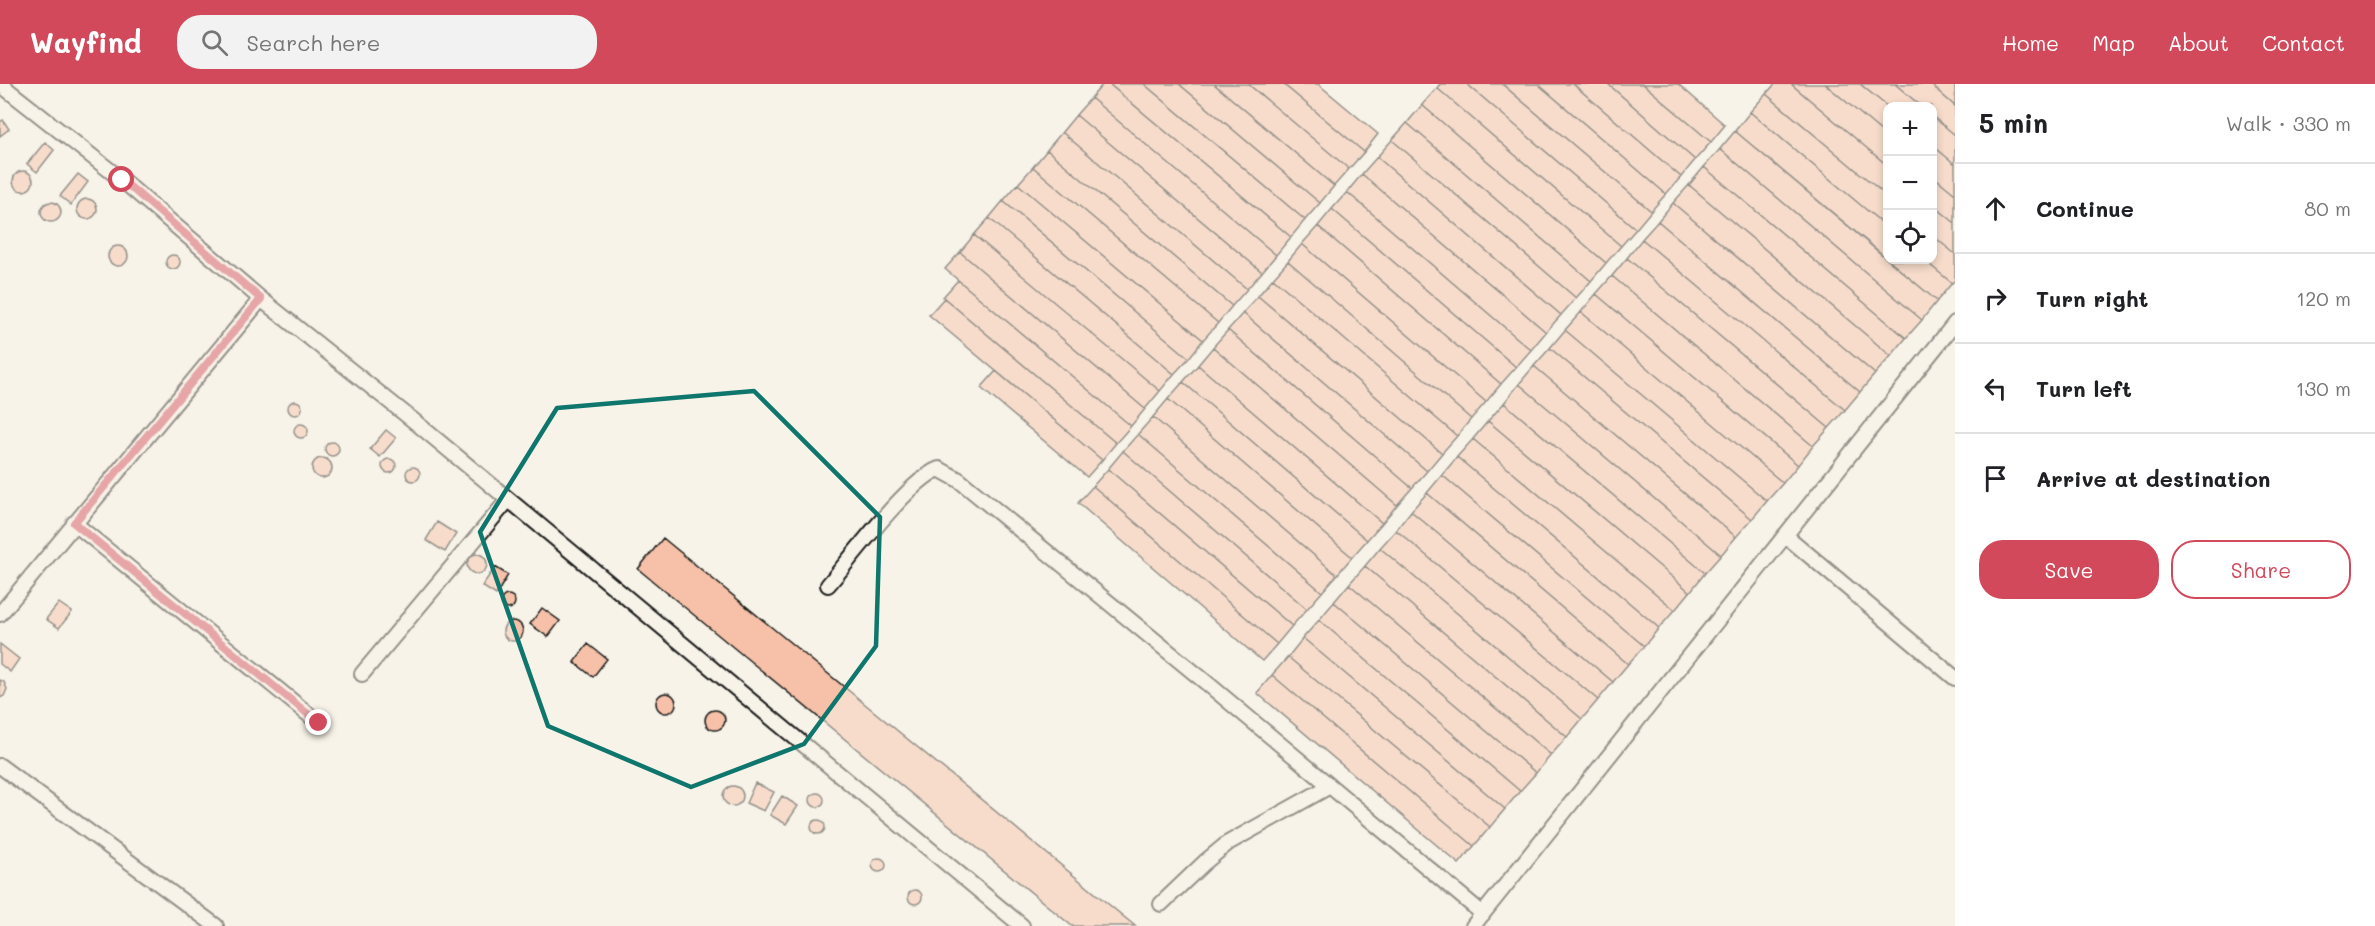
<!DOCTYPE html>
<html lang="en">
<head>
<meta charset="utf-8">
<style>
  :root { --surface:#fff; --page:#f2f2f2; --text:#202124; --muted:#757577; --line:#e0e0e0; --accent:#d1495b }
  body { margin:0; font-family:Mali,sans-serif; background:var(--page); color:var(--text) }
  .controls { position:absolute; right:18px; top:18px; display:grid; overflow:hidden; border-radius:12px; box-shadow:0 3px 9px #0003 }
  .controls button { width:54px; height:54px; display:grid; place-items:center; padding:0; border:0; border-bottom:2px solid var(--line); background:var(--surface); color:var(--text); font:30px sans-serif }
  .stop { position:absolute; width:18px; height:18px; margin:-14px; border:4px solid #d1495b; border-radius:50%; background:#fff }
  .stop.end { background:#d1495b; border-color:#fff; box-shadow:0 2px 6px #0008 }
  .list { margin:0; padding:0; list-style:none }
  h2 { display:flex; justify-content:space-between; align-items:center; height:78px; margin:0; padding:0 24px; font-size:26px }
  h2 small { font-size:20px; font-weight:400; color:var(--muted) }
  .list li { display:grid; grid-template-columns:39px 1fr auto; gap:18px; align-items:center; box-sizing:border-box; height:90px; padding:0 24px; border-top:2px solid var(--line) }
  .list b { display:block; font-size:22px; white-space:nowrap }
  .list em { font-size:20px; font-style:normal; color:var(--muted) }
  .actions { display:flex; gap:12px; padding:18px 24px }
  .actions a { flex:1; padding:14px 0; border:2px solid var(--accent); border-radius:24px; text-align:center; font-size:21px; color:var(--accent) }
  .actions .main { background:var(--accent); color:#fff }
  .icon { flex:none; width:33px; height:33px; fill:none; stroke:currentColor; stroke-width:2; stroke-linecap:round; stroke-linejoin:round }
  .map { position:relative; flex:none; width:1955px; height:842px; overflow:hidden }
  header { display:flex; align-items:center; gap:36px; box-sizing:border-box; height:84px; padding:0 30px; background:var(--accent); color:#fff }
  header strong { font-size:28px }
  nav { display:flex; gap:33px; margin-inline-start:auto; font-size:21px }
  .search { width:420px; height:54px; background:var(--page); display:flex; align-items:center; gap:15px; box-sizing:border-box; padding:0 21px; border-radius:24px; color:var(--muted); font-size:22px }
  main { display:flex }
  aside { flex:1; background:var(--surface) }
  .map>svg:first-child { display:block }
</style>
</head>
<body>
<header>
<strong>Wayfind</strong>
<div class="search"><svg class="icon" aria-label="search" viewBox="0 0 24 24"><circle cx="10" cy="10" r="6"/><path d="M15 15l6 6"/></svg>Search here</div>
<nav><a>Home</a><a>Map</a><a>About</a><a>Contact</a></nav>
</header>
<main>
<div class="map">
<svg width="1955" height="842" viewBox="0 0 1955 842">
  <rect width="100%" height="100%" fill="#f7f3e8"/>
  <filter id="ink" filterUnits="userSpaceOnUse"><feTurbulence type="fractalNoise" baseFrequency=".0167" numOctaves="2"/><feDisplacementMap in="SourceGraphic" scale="12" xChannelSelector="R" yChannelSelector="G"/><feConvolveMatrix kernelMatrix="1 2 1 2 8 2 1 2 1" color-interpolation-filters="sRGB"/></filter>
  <g filter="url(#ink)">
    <!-- building -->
    <path fill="#f6c1a8" stroke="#1c1c1c" stroke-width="1.5" d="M1103,0H1109L1291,153L1276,171L1091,14Z
      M1109,0H1144L1305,136L1291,153Z
      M1144,0H1179L1320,119L1305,136Z
      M1179,0H1214L1334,102L1320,119Z
      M1214,0H1248L1349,85L1334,102Z
      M1248,0H1283L1364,68L1349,85Z
      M1283,0H1318L1378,50L1364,68Z
      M1440,0H1467L1636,145L1621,162L1437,4Z
      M1467,0H1502L1651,127L1636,145Z
      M1502,0H1538L1666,110L1651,127Z
      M1538,0H1573L1681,93L1666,110Z
      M1573,0H1608L1695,76L1681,93Z
      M1608,0H1643L1711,58L1695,76Z
      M1643,0H1678L1725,41L1711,58Z
      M1775,0H1791L1888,82V113L1766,10Z
      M1791,0H1825L1888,53V82Z
      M1825,0H1860L1888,23V53Z
      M1860,0H1895L1921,22L1888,23Z
      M1895,0H1930L1955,22V51L1932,32V22H1921Z
      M1930,0H1955V22Z
      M1437,4L1621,162L1606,179L1422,21Z
      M1766,10L1888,113V144L1750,28Z
      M1091,14L1276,171L1262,188L1076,31Z
      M1422,21L1606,179L1591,197L1407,39Z
      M1750,28L1888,144V175L1735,47Z
      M1076,31L1262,188L1247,205L1062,48Z
      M1932,32L1955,51V80L1932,61Z
      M3,36L9,45L0,52V38Z
      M1407,39L1591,197L1576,214L1392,56Z
      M1735,47L1937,217L1922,236L1720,65Z
      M1062,48L1247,205L1232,222L1047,66Z
      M1392,56L1576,214L1561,231L1377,73Z
      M45,58L54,66L37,88L27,80Z
      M1932,61L1955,80V110L1932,91Z
      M1720,65L1922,236L1906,254L1704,83Z
      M1047,66L1232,222L1218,239L1033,83Z
      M1377,73L1561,231L1546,248L1362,90Z
      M1033,83L1218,239L1203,256L1018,100Z
      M1704,83L1906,254L1891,272L1689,101Z
      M13 97a10 10 0 1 1 20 0a10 10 0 1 1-20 0Z
      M78,90L88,98L71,121L60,112Z
      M1362,90L1546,248L1531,266L1347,108Z
      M1932,91L1955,110V139L1932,120Z
      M1018,100L1203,256L1189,274L1003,117Z
      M1689,101L1891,272L1875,290L1673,119Z
      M1347,108L1531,266L1516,283L1332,125Z
      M77 125a10 10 0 1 1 20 0a10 10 0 1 1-20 0Z
      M1003,117L1189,274L1174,290L989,134Z
      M41 128a10 10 0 1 1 20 0a10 10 0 1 1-20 0Z
      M1673,119L1875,290L1860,308L1658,137Z
      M1932,120L1955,139V170L1932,151Z
      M1332,125L1516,283L1501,300L1318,142Z
      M989,134L1174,290L1160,307L974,151Z
      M1658,137L1860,308L1845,326L1642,155Z
      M1318,142L1501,300L1486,318L1302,160Z
      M974,151L1160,307L1145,325L960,168Z
      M1932,151L1955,170V196L1952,199L1924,176H1932Z
      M1642,155L1845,326L1829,344L1627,174Z
      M1302,160L1486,318L1471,335L1288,177Z
      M108 172a10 10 0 1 1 20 0a10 10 0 1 1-20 0Z
      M960,168L1145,325L1131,342L945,185Z
      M166 178a7 7 0 1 1 14 0a7 7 0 1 1-14 0Z
      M1627,174L1829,344L1813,362L1612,192Z
      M1888,176H1924L1952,199L1937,217Z
      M1288,177L1471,335L1457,352L1273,194Z
      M1612,192L1813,362L1798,381L1596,210Z
      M1273,194L1457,352L1442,369L1258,212Z
      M958,196L1131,342L1116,359L943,213Z
      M1596,210L1798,381L1783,399L1581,228Z
      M1258,212L1442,369L1427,387L1243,229Z
      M944,214L1116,359L1102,376L929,231Z
      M1581,228L1783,399L1767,417L1565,246Z
      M1243,229L1427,387L1412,404L1228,246Z
      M1228,246L1412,404L1397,421L1213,263Z
      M1565,246L1767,417L1752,435L1550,264Z
      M1213,263L1397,421L1382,439L1198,281Z
      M1550,264L1752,435L1736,453L1534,282Z
      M1198,281L1382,439L1367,456L1183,298Z
      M1534,282L1736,453L1721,471L1519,300Z
      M996,287L1102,376L1087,393L981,304Z
      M1183,298L1367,456L1352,473L1168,315Z
      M1519,300L1721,471L1705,489L1504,319Z
      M1168,315L1352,473L1337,491L1153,333Z
      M288 324a7 7 0 1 1 14 0a7 7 0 1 1-14 0Z
      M1504,319L1705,489L1690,508L1488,337Z
      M1153,333L1337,491L1322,508L1138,350Z
      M1488,337L1690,508L1675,526L1473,355Z
      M294 347a7 7 0 1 1 14 0a7 7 0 1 1-14 0Z
      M386,346L396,354L380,373L370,365Z
      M1138,350L1322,508L1307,525L1123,367Z
      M1473,355L1675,526L1659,544L1457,373Z
      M325 365a7 7 0 1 1 14 0a7 7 0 1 1-14 0Z
      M1123,367L1307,525L1292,542L1108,385Z
      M1457,373L1659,544L1644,562L1442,391Z
      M312 384a10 10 0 1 1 20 0a10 10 0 1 1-20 0Z
      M382 382a7 7 0 1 1 14 0a7 7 0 1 1-14 0Z
      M406 390a7 7 0 1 1 14 0a7 7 0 1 1-14 0Z
      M1108,385L1292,542L1277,560L1093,402Z
      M1442,391L1644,562L1628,580L1427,409Z
      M1093,402L1277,560L1262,577L1078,419Z
      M1427,409L1628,580L1613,598L1411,427Z
      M1411,427L1613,598L1598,616L1396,446Z
      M437,438L456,450L445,468L426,456Z
      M1396,446L1598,616L1582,635L1380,464Z
      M663,454L1135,842H1072L638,485Z
      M1380,464L1582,635L1567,653L1365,482Z
      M467 480a10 10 0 1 1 20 0a10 10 0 1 1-20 0Z
      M1365,482L1567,653L1551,671L1349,500Z
      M495,483L508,491L496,511L482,502Z
      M1349,500L1551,671L1536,689L1334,518Z
      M501 518a7 7 0 1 1 14 0a7 7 0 1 1-14 0Z
      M1334,518L1536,689L1520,707L1319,536Z
      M59,519L72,528L59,544L46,535Z
      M542,524L560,537L548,553L530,540Z
      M1319,536L1520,707L1505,725L1303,554Z
      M503 547a10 10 0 1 1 20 0a10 10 0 1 1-20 0Z
      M1303,554L1505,725L1490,743L1288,573Z
      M0,560L19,575L10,588L0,580Z
      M588,560L607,575L593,593L574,578Z
      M1288,573L1490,743L1474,762L1272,591Z
      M1272,591L1474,762L1459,780L1257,609Z
      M0,596L4,598L7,605L4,612L0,614Z
      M656 619a10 10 0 1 1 20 0a10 10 0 1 1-20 0Z
      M705 636a10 10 0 1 1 20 0a10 10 0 1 1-20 0Z
      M755,699L774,708L764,727L746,719Z
      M723 712a10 10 0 1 1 20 0a10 10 0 1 1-20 0Z
      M810 716a7 7 0 1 1 14 0a7 7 0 1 1-14 0Z
      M782,712L798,722L786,740L770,731Z
      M811 743a7 7 0 1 1 14 0a7 7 0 1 1-14 0Z
      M872 781a7 7 0 1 1 14 0a7 7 0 1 1-14 0Z
      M908 813a7 7 0 1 1 14 0a7 7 0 1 1-14 0Z"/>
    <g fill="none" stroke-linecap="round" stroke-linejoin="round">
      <!-- minor casing -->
      <g stroke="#1c1c1c" stroke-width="18">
        <path id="minor" d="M0,0L122,96L261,215L414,337L1022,842
          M74,439L319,639
          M1785,451L1955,594
          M828,501C852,473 909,396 939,385L959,396L1208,600L1483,830
          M0,530L261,215
          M362,590L508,416
          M0,682L216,842
          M1161,820L1205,778L1228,759L1330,702
          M1473,842L1955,239"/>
      </g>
      <!-- minor -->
      <use href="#minor" stroke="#f7f3e8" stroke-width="14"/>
    </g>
  </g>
  <g fill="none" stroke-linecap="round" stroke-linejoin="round" filter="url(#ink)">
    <!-- route -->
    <path stroke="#d1495b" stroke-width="8" d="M122,96L261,215L74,439L319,639"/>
  </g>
  <!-- marked area -->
  <path d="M0 0H1955V842H0ZM754,307L880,433L876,562L804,660L691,703L548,642L480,448L557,324Z" fill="#f7f3e8" fill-opacity=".55" fill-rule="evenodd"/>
  <path fill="none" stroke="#0f766e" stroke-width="4.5" stroke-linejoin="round" d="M754,307L880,433L876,562L804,660L691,703L548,642L480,448L557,324Z"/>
</svg>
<div class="controls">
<button>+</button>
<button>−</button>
<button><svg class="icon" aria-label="locate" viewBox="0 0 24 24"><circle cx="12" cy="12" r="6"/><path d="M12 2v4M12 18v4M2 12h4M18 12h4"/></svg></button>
</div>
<div class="stop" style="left:122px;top:96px"></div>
<div class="stop end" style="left:319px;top:639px"></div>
</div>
<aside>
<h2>5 min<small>Walk · 330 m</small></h2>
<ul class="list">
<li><svg class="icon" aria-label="ahead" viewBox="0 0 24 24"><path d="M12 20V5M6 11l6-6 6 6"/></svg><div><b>Continue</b></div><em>80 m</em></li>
<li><svg class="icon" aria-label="right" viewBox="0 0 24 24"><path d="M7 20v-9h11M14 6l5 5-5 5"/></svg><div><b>Turn right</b></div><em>120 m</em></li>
<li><svg class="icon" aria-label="left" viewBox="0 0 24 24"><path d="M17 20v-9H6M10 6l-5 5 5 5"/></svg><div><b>Turn left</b></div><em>130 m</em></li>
<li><svg class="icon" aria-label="arrive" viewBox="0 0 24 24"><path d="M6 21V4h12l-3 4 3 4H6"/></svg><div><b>Arrive at destination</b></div></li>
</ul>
<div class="actions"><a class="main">Save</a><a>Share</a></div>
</aside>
</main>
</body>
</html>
